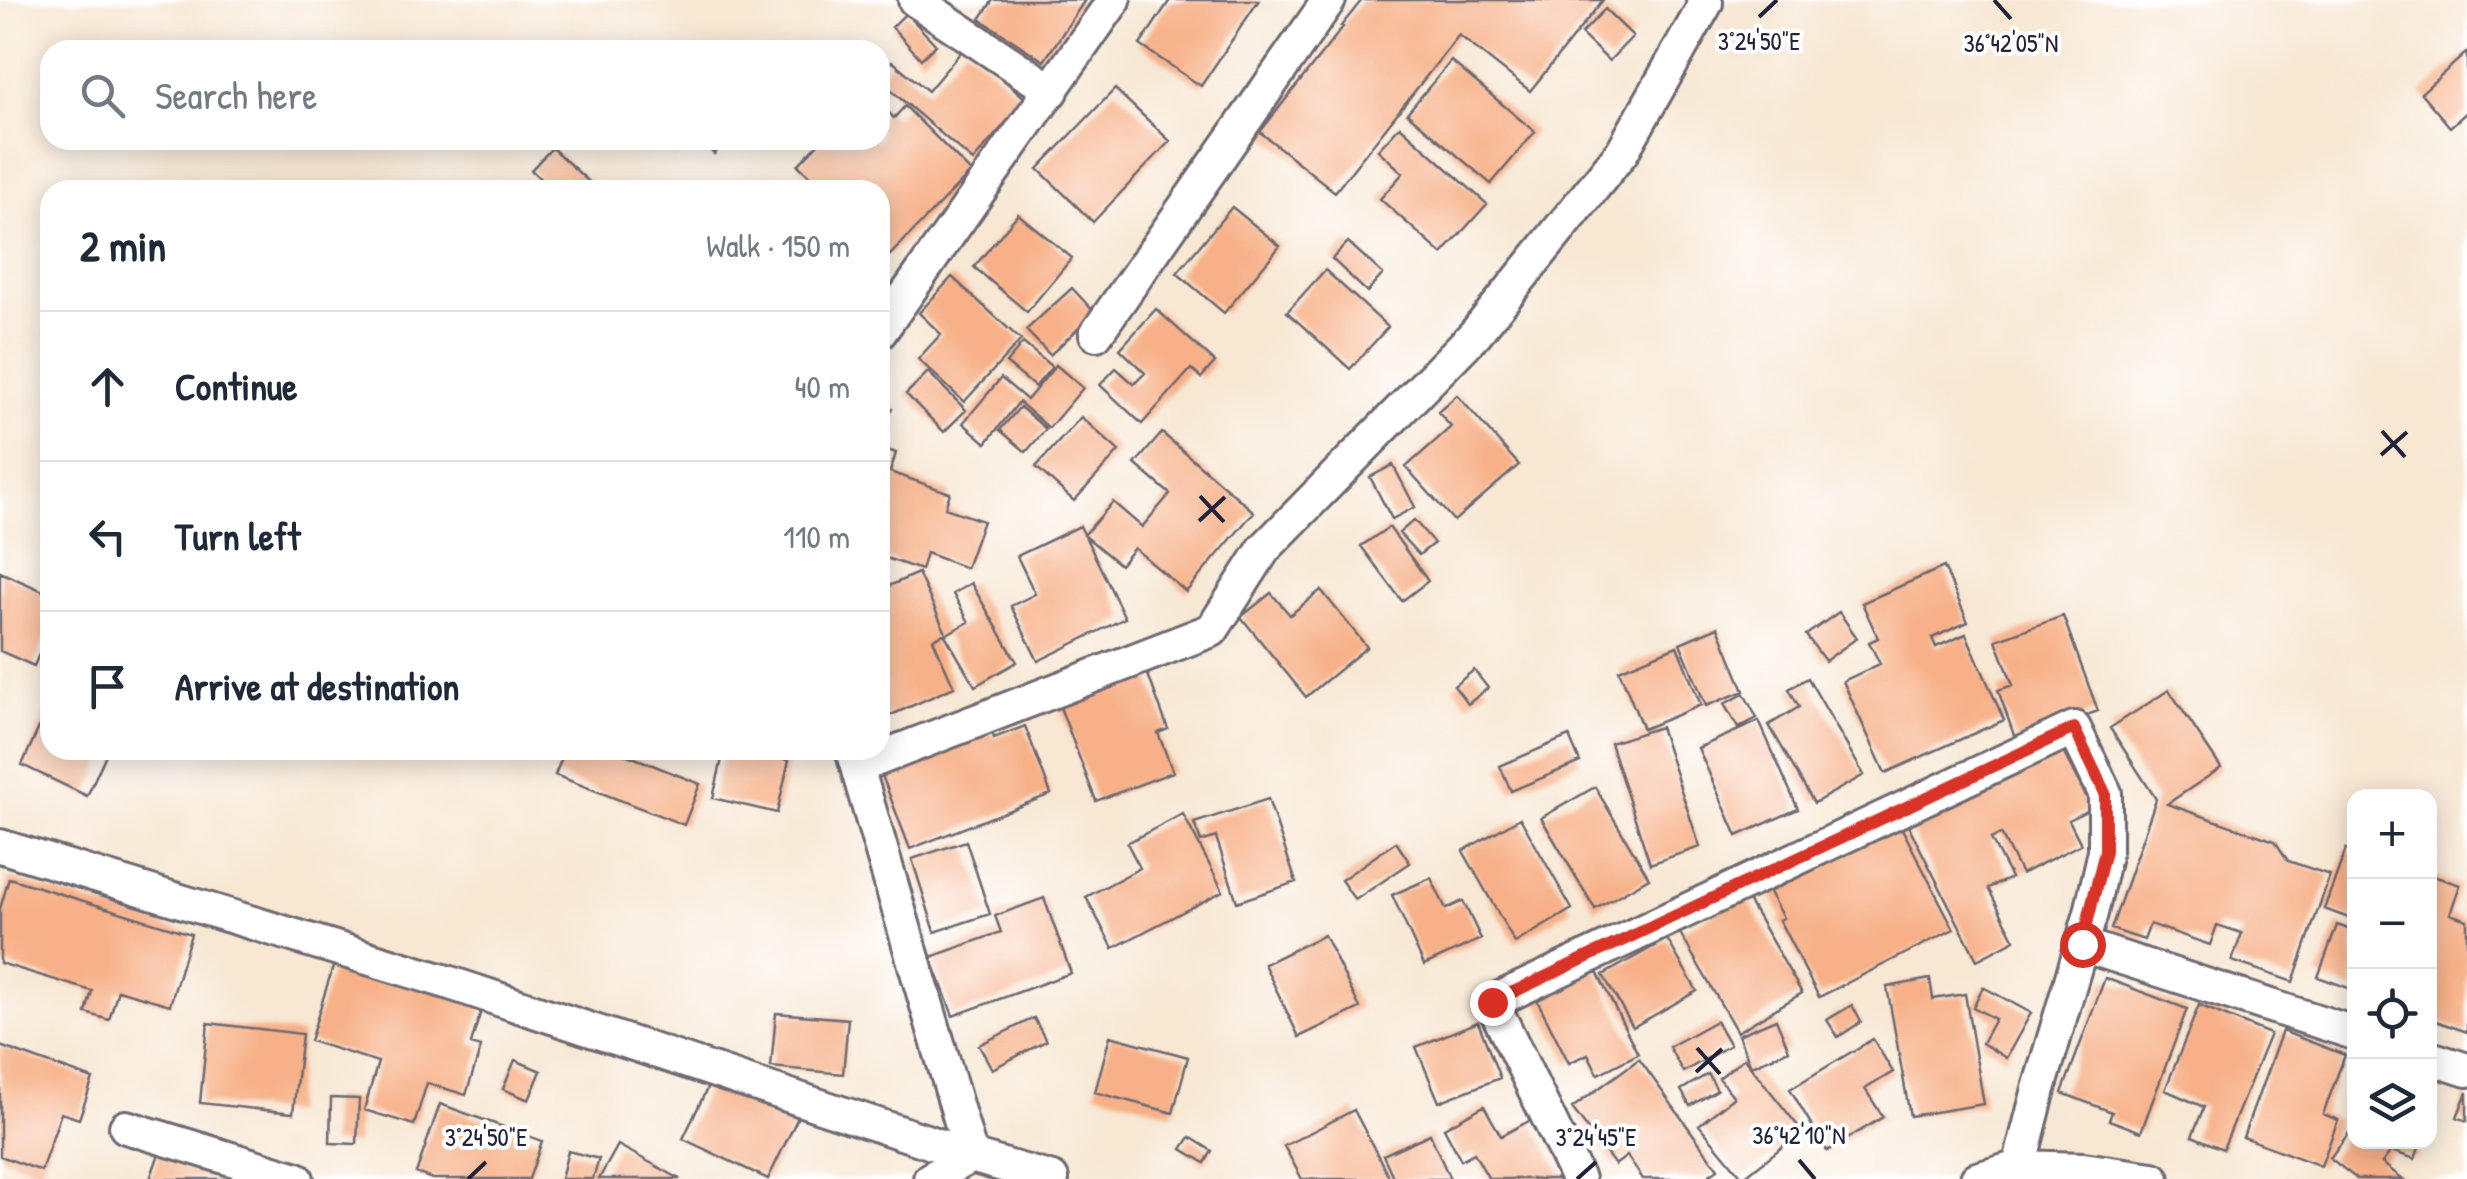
<!DOCTYPE html>
<html lang="en">
<head>
<meta charset="utf-8">
<style>
  :root { --surface:#fff; --page:#f6f6f7; --text:#1f2937; --muted:#747a83; --line:#e0e1e3 }
  body { margin:0; font-family:"Patrick Hand",sans-serif; background:var(--page); color:var(--text) }
  .controls { position:absolute; right:30px; bottom:30px; display:grid; overflow:hidden; border-radius:20px; box-shadow:0 5px 25px #0003 }
  .controls button { width:90px; height:90px; display:grid; place-items:center; padding:0; border:0; border-bottom:2px solid var(--line); background:var(--surface); color:var(--text); font:50px sans-serif }
  .stop { position:absolute; width:30px; height:30px; margin:-22px; border:8px solid #d93025; border-radius:50%; background:#fff }
  .stop.end { background:#d93025; border-color:#fff; box-shadow:0 2px 10px #0008 }
  .list { margin:0; padding:0; list-style:none }
  h2 { display:flex; justify-content:space-between; align-items:center; height:130px; margin:0; padding:0 40px; font-size:42px }
  h2 small { font-size:32px; font-weight:400; color:var(--muted) }
  .list li { display:grid; grid-template-columns:65px 1fr auto; gap:30px; align-items:center; box-sizing:border-box; height:150px; padding:0 40px; border-top:2px solid var(--line) }
  .list b { display:block; font-size:38px; white-space:nowrap }
  .list em { font-size:32px; font-style:normal; color:var(--muted) }
  .icon { flex:none; width:55px; height:55px; fill:none; stroke:currentColor; stroke-width:2; stroke-linecap:round; stroke-linejoin:round }
  .map { position:relative; flex:none; width:2467px; height:1179px; overflow:hidden }
  .search { position:absolute; background:var(--surface); box-shadow:0 5px 25px #0003; left:40px; top:40px; width:850px; height:110px; display:flex; align-items:center; gap:25px; box-sizing:border-box; padding:0 35px; border-radius:30px; color:var(--muted); font-size:38px }
  .panel { position:absolute; background:var(--surface); box-shadow:0 5px 25px #0003; left:40px; top:180px; width:850px; height:580px; border-radius:30px }
  .map>svg:first-child { display:block }
</style>
</head>
<body>
<div class="map">
<svg width="2467" height="1179" viewBox="0 0 2467 1179">
  <rect width="100%" height="100%" fill="#fff"/>
  <filter id="ink" filterUnits="userSpaceOnUse"><feTurbulence type="fractalNoise" baseFrequency=".01" numOctaves="2"/><feDisplacementMap in="SourceGraphic" scale="20" xChannelSelector="R" yChannelSelector="G"/><feConvolveMatrix kernelMatrix="1 2 1 2 8 2 1 2 1" color-interpolation-filters="sRGB"/></filter>
  <filter id="wash" filterUnits="userSpaceOnUse"><feTurbulence type="fractalNoise" baseFrequency=".0048" numOctaves="4" result="noise"/><feDisplacementMap in="SourceGraphic" scale="40" xChannelSelector="R" yChannelSelector="G"/><feGaussianBlur stdDeviation="2.25" result="paint"/><feColorMatrix in="noise" values="0 0 0 0 0 0 0 0 0 0 0 0 0 0 0 0 0 1.4 0 .05"/><feComposite in="paint" operator="in"/></filter>
  <g filter="url(#wash)">
    <rect width="100%" height="100%" fill="#f7e7d3"/>
    <g id="blocks">
      <!-- building -->
      <path fill="#f7b087" d="M993,0H1085L1044,61L980,19Z
        M1170,0H1259L1201,86L1140,45Z
        M1362,0H1603L1530,91L1459,35L1335,192L1260,132L1343,27L1341,26Z
        M1605,9L1633,36L1609,61L1581,34Z
        M906,13L936,45L921,59L892,27Z
        M965,47L1026,99L973,161L880,81V76L892,61L928,91Z
        M2467,52V112L2450,127L2421,93Z
        M1451,61L1535,132L1491,184L1407,113Z
        M1115,89L1170,141L1093,222L1038,169Z
        M880,103L894,118L905,106L971,172L890,255L880,245V190H824L798,165L822,140H880Z
        M1400,126L1487,204L1442,254L1380,199L1403,173L1378,150Z
        M699,140H728L714,154Z
        M552,148L598,190H552L531,170Z
        M1232,207L1280,246L1224,313L1177,273Z
        M1018,214L1072,258L1027,312L974,267Z
        M1348,242L1383,274L1367,292L1332,259Z
        M1325,270L1388,327L1350,369L1287,312Z
        M952,277L1021,340L964,402L918,359L941,334L919,313Z
        M1072,288L1095,313L1050,355L1026,330Z
        M1156,309L1215,362L1201,378L1191,369L1142,424L1100,385L1116,368L1134,384L1145,373L1120,349Z
        M1023,343L1052,367L1035,387L1006,363Z
        M1056,365L1083,388L1049,428L1019,402L986,443L963,423L1001,378L1027,400Z
        M928,372L966,410L944,432L906,394Z
        M1457,395L1519,465L1454,521L1406,467L1451,427L1438,412Z
        M880,402L892,409L887,418L880,414Z
        M1020,407L1046,429L1026,452L1000,430Z
        M1081,417L1119,451L1074,501L1036,467Z
        M1162,433L1254,512L1186,592L1134,548L1120,565L1084,535L1113,502L1142,527L1170,494L1135,464Z
        M880,447L896,453L890,472L950,493L945,508L983,521L966,568L926,553L921,570L880,556Z
        M1393,465L1415,507L1392,519L1370,477Z
        M1414,520L1434,543L1419,555L1399,533Z
        M1080,526L1125,618L1038,661L1011,606L1035,594L1017,556Z
        M1389,527L1428,581L1402,601L1361,546Z
        M1944,567L1968,622L1932,638L1936,647L1966,634L2004,720L1885,773L1843,681L1880,664L1869,642L1878,638L1862,603Z
        M0,572L50,594V628L34,666L0,651Z
        M918,573L946,633L933,639L954,687L880,720V590Z
        M971,583L1017,662L975,686L945,635L969,622L953,594Z
        M1321,590L1367,647L1306,697L1241,617L1271,593L1290,615Z
        M1839,612L1857,638L1825,661L1806,635Z
        M2063,616L2098,711L2016,741L1998,690L2013,685L1996,640Z
        M1718,627L1744,691L1706,706L1680,643Z
        M1677,646L1701,705L1643,729L1619,670Z
        M1143,661L1168,729L1158,733L1173,772L1096,801L1055,694Z
        M1474,670L1488,688L1468,704L1454,686Z
        M1808,678L1864,775L1814,803L1769,725L1799,707L1789,689Z
        M2169,690L2221,768L2167,804L2275,841L2288,861L2330,875L2293,982L2232,961L2242,933L2217,925L2210,945L2150,924L2144,940L2111,929L2156,799L2110,728Z
        M1744,694L1757,718L1738,728L1724,704Z
        M50,703V750H108L87,796L22,765Z
        M1759,721L1798,809L1737,836L1698,748Z
        M988,722L994,738L1025,726L1051,794L910,849L878,765Z
        M1660,727L1700,847L1650,864L1610,743Z
        M1569,736L1580,762L1511,791L1500,766Z
        M2057,740L2092,808L2069,820L2081,844L2021,874L2001,834L1991,839L2011,878L1988,888L2015,940L1977,960L1904,817Z
        M565,750H615L700,784L684,825L555,775Z
        M724,750H748L789,760L777,813L713,798Z
        M1595,787L1649,878L1595,909L1541,818Z
        M1268,799L1296,882L1237,902L1216,837L1201,842L1194,823Z
        M1183,814L1223,891L1113,948L1086,897L1140,868L1127,843Z
        M1520,818L1572,909L1515,943L1463,851Z
        M1899,823L1954,929L1819,997L1779,920L1783,918L1769,892L1823,865L1821,862Z
        M966,841L990,914L935,932L912,859Z
        M1396,842L1410,863L1355,900L1341,880Z
        M2346,849L2354,852V920L2324,909Z
        M2430,875L2460,885L2450,914L2467,920V1032L2430,1019Z
        M9,878L191,934L170,1005L118,990L109,1020L86,1013L92,991L0,963V909Z
        M1431,878L1446,909L1463,901L1481,939L1424,965L1392,895Z
        M1745,895L1802,993L1737,1032L1680,933Z
        M1044,898L1071,973L953,1016L931,957L1001,932L995,916Z
        M2337,925L2354,931V990L2318,977Z
        M1324,935L1360,1008L1299,1037L1264,964Z
        M1667,939L1697,991L1633,1027L1603,975Z
        M335,960L483,1004L471,1044L481,1047L466,1095L427,1083L414,1125L364,1110L378,1062L310,1041Z
        M1595,968L1638,1054L1598,1074L1588,1054L1569,1063L1536,998Z
        M2105,978L2187,1009L2141,1132L2109,1120L2112,1112L2062,1093Z
        M1930,979L1933,999L1965,994L1984,1104L1910,1116L1887,987Z
        M1983,987L2031,1013L2006,1058L1982,1043L1995,1019L1973,1007Z
        M1852,1005L1861,1022L1838,1037L1827,1020Z
        M2199,1005L2270,1034L2223,1149L2192,1136L2204,1107L2165,1090Z
        M776,1013L848,1019L843,1074L771,1067Z
        M1034,1018L1046,1041L992,1069L979,1045Z
        M1776,1019L1789,1050L1751,1066L1738,1035Z
        M1716,1021L1730,1045L1683,1072L1669,1047Z
        M1478,1022L1500,1078L1439,1102L1416,1047Z
        M208,1023L302,1034L293,1113L200,1103Z
        M2282,1031L2345,1055L2323,1114L2338,1120L2321,1166L2243,1137Z
        M1110,1036L1188,1057L1173,1113L1095,1092Z
        M1873,1039L1893,1072L1865,1089L1883,1117L1827,1151L1790,1089Z
        M0,1046L93,1079L79,1119L61,1113L41,1171L0,1156Z
        M1744,1058L1802,1131L1743,1178L1699,1125L1734,1097L1719,1078Z
        M1639,1059L1718,1169L1704,1179H1643L1627,1156L1615,1165L1572,1108Z
        M515,1060L541,1071L529,1100L503,1089Z
        M1708,1074L1717,1090L1690,1106L1681,1090Z
        M713,1076L798,1117L768,1179L683,1139Z
        M2467,1092V1121L2457,1117Z
        M331,1098L359,1099L357,1144L330,1143Z
        M440,1104L542,1141L529,1179H432L416,1173Z
        M1484,1106L1501,1136L1531,1120L1564,1179H1489L1474,1153L1461,1160L1444,1128Z
        M1354,1110L1390,1179H1302L1284,1146Z
        M2354,1126V1142H2382L2392,1149L2394,1142H2421L2415,1159L2391,1151L2382,1163L2403,1179H2357L2330,1158Z
        M1430,1134L1450,1179H1394L1383,1155Z
        M1190,1137L1212,1151L1205,1163L1182,1149Z
        M618,1145L680,1179H599Z
        M161,1148L250,1179H150Z
        M568,1151L599,1159L593,1179H561Z"/>
    </g>
  </g>
  <g filter="url(#ink)">
    <use href="#blocks" fill-opacity="0" stroke="#6d6770" stroke-width="2.5"/>
    <g fill="none" stroke-linecap="round" stroke-linejoin="round">
      <!-- minor casing -->
      <g stroke="#6d6770" stroke-width="38">
        <path id="minor" d="M915,0L1052,91
          M880,332L1114,0
          M1096,334L1329,0
          M852,750L971,1156L930,1179
          M857,767L1212,630L1264,549L1475,334L1622,152L1706,3L1703,0
          M0,846L450,983L971,1156L1052,1179
          M2082,945L2354,1033
          M2430,1058L2467,1070
          M126,1127L297,1179
          M1578,1179L1492,1002L2074,728L2105,793V851L2091,913L2039,1089L2019,1167
          M1977,1179L2019,1167L2083,1169L2153,1179"/>
      </g>
      <!-- minor -->
      <use href="#minor" stroke="#fff" stroke-width="32"/>
    </g>
  </g>
  <g fill="none" stroke-linecap="round" stroke-linejoin="round" filter="url(#ink)">
    <!-- route -->
    <path stroke="#d93025" stroke-width="12" d="M1492,1002L2074,728L2105,793V851L2082,944"/>
  </g>
  <!-- ticks -->
  <path fill="none" stroke="#22223b" stroke-width="4" d="M1994,0L2011,19M1759,17L1777,0M2382,431L2405,457M2381,455L2407,432M1200,496L1224,522M1199,521L1225,497M1697,1048L1720,1074M1696,1072L1722,1049M1799,1160L1815,1179M468,1179L486,1162M1577,1179L1596,1162"/>
  <g font-size="25" text-anchor="middle" fill="#22223b" stroke="#fff" stroke-width="8" stroke-linejoin="round" paint-order="stroke">
    <text x="1759" y="50">3°24'50"E</text>
    <text x="2011" y="52">36°42'05"N</text>
    <text x="1799" y="1144">36°42'10"N</text>
    <text x="486" y="1146">3°24'50"E</text>
    <text x="1596" y="1146">3°24'45"E</text>
  </g>
</svg>
<div class="controls">
<button>+</button>
<button>−</button>
<button><svg class="icon" aria-label="locate" viewBox="0 0 24 24"><circle cx="12" cy="12" r="6"/><path d="M12 2v4M12 18v4M2 12h4M18 12h4"/></svg></button>
<button><svg class="icon" aria-label="layers" viewBox="0 0 24 24"><path d="M12 4l9 5-9 5-9-5zM3 14l9 5 9-5"/></svg></button>
</div>
<div class="stop" style="left:2082px;top:944px"></div>
<div class="stop end" style="left:1492px;top:1002px"></div>
<div class="search"><svg class="icon" aria-label="search" viewBox="0 0 24 24"><circle cx="10" cy="10" r="6"/><path d="M15 15l6 6"/></svg>Search here</div>
<section class="panel">
<h2>2 min<small>Walk · 150 m</small></h2>
<ul class="list">
<li><svg class="icon" aria-label="ahead" viewBox="0 0 24 24"><path d="M12 20V5M6 11l6-6 6 6"/></svg><div><b>Continue</b></div><em>40 m</em></li>
<li><svg class="icon" aria-label="left" viewBox="0 0 24 24"><path d="M17 20v-9H6M10 6l-5 5 5 5"/></svg><div><b>Turn left</b></div><em>110 m</em></li>
<li><svg class="icon" aria-label="arrive" viewBox="0 0 24 24"><path d="M6 21V4h12l-3 4 3 4H6"/></svg><div><b>Arrive at destination</b></div></li>
</ul>
</section>
</div>
</body>
</html>
